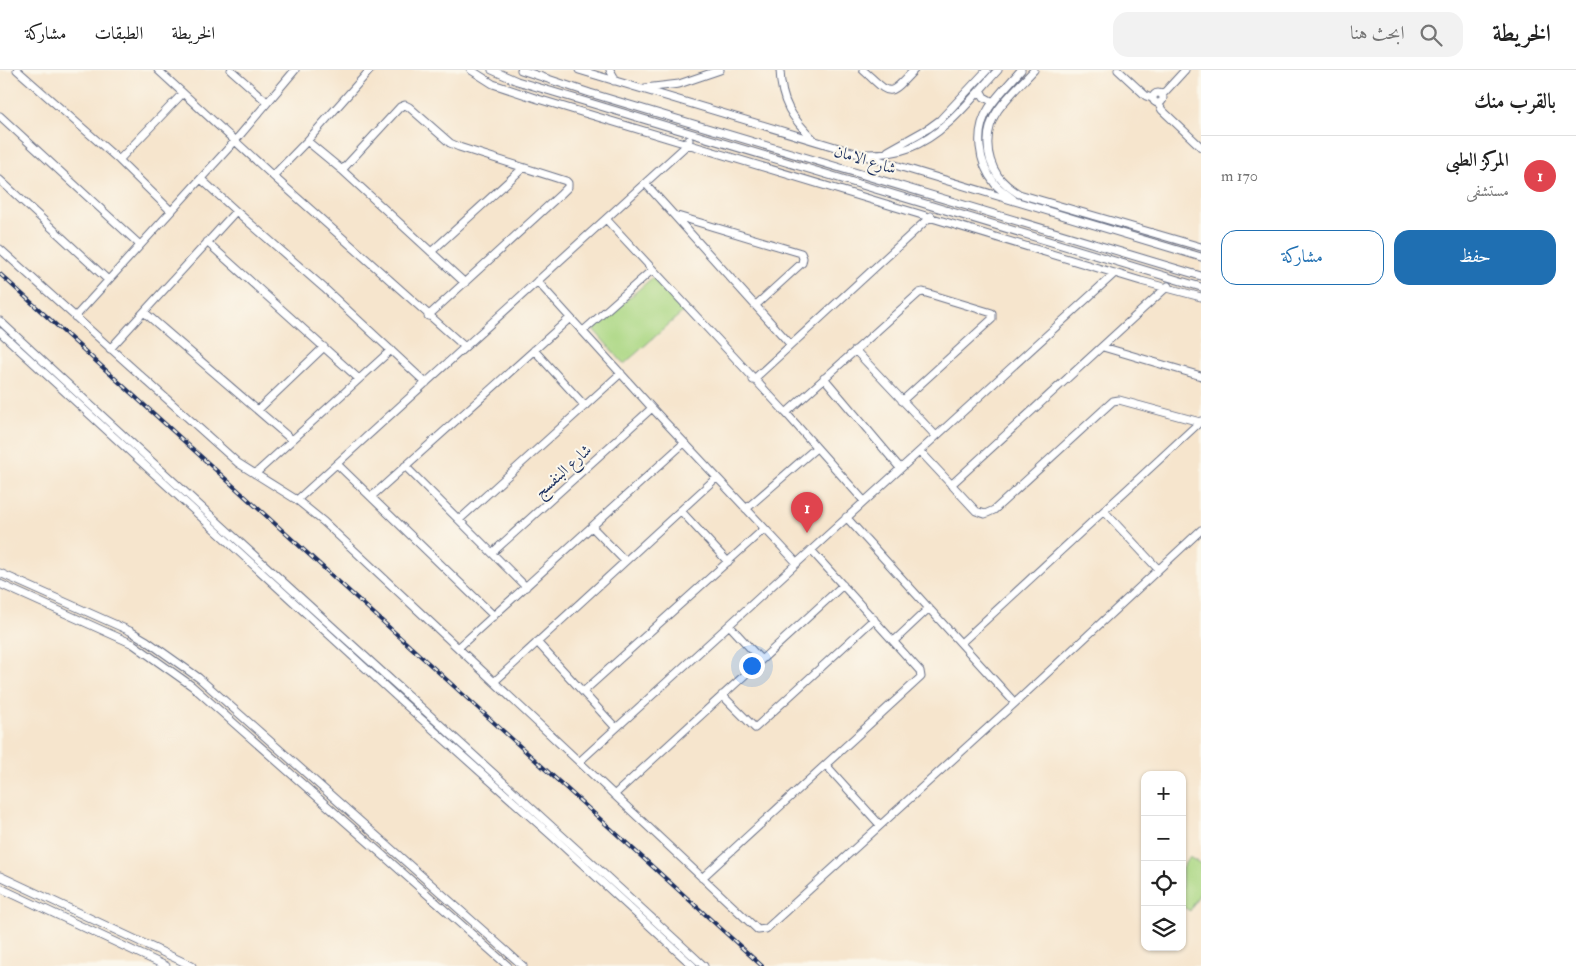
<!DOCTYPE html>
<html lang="ar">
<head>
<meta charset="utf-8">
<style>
  :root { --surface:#fff; --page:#f2f2f2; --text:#222; --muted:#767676; --line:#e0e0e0; --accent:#1f6fb2 }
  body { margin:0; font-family:"IM FELL Double Pica",Amiri,serif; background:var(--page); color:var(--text); direction:rtl }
  .controls { position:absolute; right:15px; bottom:15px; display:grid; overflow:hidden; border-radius:10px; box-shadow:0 1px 4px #0004 }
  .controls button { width:45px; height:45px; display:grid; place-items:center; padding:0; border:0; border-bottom:1px solid var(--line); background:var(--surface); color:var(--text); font:25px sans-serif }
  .you { position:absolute; left:751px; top:595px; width:18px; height:18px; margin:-12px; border:4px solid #fff; border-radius:50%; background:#1a73e8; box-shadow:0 0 0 8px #1a73e833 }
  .badge { display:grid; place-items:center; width:32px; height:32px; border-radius:50%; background:var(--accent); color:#fff; font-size:16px; font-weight:700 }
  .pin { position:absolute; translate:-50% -41px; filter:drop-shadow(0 1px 2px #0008) }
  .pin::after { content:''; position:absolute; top:26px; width:18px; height:15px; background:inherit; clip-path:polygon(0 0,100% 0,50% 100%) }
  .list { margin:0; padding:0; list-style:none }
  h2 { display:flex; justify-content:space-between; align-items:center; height:65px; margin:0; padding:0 20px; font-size:21px }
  h2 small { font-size:16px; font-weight:400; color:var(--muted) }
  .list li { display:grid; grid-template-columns:32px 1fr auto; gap:15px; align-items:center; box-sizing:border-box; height:80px; padding:0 20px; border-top:1px solid var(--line) }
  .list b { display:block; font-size:19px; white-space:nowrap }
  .list p { margin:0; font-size:16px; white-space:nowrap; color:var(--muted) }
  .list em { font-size:16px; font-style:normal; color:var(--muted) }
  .actions { display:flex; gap:10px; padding:15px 20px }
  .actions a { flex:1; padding:11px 0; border:1px solid var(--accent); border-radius:15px; text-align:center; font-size:18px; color:var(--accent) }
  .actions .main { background:var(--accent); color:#fff }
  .icon { flex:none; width:28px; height:28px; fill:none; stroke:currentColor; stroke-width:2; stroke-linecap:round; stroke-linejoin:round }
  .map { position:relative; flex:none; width:1201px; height:896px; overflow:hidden; direction:ltr }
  header { display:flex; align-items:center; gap:30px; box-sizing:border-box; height:70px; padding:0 25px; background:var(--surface); border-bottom:1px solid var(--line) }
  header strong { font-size:24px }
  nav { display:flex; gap:28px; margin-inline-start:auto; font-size:18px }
  .search { width:350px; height:45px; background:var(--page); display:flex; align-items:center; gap:12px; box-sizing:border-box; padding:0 18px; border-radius:15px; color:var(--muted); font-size:19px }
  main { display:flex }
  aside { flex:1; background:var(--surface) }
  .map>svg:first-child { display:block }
</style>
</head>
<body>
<header>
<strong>الخريطة</strong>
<div class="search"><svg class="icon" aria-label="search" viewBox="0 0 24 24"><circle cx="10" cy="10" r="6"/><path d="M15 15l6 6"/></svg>ابحث هنا</div>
<nav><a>الخريطة</a><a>الطبقات</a><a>مشاركة</a></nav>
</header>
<main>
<aside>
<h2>بالقرب منك<small></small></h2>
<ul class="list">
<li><span class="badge" style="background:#e0444e">1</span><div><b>المركز الطبى</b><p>مستشفى</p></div><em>170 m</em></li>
</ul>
<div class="actions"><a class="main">حفظ</a><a>مشاركة</a></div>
</aside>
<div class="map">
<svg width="1201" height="896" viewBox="0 0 1201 896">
  <rect width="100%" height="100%" fill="#fbf7ec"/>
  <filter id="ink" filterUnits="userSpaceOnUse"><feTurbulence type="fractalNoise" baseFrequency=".02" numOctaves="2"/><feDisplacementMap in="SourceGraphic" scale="10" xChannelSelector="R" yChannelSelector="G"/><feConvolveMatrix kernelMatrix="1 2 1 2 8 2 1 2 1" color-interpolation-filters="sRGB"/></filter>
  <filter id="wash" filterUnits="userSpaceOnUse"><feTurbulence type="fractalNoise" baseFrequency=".0096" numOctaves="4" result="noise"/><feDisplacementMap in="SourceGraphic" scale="20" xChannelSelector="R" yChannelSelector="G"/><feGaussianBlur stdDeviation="1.12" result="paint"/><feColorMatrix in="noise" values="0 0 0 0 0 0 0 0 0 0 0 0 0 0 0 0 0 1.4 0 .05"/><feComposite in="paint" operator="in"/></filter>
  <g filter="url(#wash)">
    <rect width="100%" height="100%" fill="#f6e5cd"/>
    <!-- green -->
    <path fill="#abd783" stroke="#638370" d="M653,207L684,241L624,294L593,259Z
      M1189,787L1201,794V821L1190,841L1182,836V798Z"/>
  </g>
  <g filter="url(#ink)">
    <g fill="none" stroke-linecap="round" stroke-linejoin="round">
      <!-- minor casing -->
      <g stroke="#686f85" stroke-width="9">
        <path id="minor" d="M17,0L119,90L171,141
          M158,0L273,106L465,277
          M231,0L267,32
          M471,0L493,14L538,29L1141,211L1201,227
          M492,0L517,11L1201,217
          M521,0L590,23L1201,206
          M579,0L1201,187
          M610,0L614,7V11
          M780,0C781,33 792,48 814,70
          M863,0C891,25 887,29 914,0
          M1034,0C1022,13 1008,26 998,40C984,60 985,87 998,106C1004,114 1011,119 1019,124L1201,177
          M1118,0L1146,26L1152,28
          M645,18L679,14L720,0
          M980,20L984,27L993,32
          M1153 28a5 5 0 1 1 10 0a5 5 0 1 1-10 0Z
          M1162,25L1185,0
          M1158,33L1162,40L1201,77
          M0,46L140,175
          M307,71L342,100L465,213
          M888,81L929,58L940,50L987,0
          M867,84C882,84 896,83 909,78C945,65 972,28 998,0
          M119,90L183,23
          M342,100L400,37L405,35L409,37L450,73L459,77L566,111L568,113V117L561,124L428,246
          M273,106L307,71L370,0
          M201,109L236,141L324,218L426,313
          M0,110L108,210
          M645,113L791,275
          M1013,129C1007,124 1000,120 995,114C978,93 974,61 989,38C998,24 1011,12 1021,0
          M674,145L801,183L803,188L802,193L756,235
          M606,149L786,343L864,431
          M207,172L359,309
          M0,179L238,393L297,430L324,452L758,860L766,859L1015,633L1201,460
          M431,182L523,98
          M537,211L652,338L797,493
          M144,242L292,370
          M75,247L235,71L295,0
          M0,251C232,468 470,680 704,896
          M583,261L652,200
          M0,262L399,629L553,767L693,896
          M1103,277L1201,306
          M110,279L236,141
          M534,280L585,336
          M855,280L936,366
          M824,308L900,398
          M753,310L931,146
          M258,340L324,277
          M786,343L919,223L923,222L992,243V249L902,331
          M920,381L976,441L985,444L994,440L1113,331L1119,330L1200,352
          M337,394L494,546
          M405,396L526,517
          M255,404L391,280
          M951,415L1168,216
          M371,427L570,248
          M297,430L688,74L689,70
          M746,439L816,378
          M681,441L728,492
          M1104,441L1158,499
          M846,447L1015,633
          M459,450L621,303
          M592,457L625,491
          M492,483L652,338
          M0,503L130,561L147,571L199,608L523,896
          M0,514L133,574L192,616L508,896
          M729,555L761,590
          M894,571L929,538
          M537,572L616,658
          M961,573L1201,351
          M458,578L684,373
          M494,612L716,408
          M583,622L764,459
          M722,625L755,658L874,549
          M579,692L1115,203
          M826,695L880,755
          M614,725L843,515
          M0,806L192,896
          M702,808L921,607L920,601L811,480
          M0,818L166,896"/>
      </g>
      <!-- minor -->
      <use href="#minor" stroke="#fff" stroke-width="7"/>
      <!-- rail casing -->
      <g stroke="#1b2f5e" stroke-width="4">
        <path id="rail" d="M0,204L762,896"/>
      </g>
      <!-- rail -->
      <use href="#rail" stroke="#fbf7ec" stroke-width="2" stroke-dasharray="5.5" stroke-linecap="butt"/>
    </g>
  </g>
  <g text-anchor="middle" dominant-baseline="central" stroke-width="4" stroke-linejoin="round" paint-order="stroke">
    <!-- street labels -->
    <g font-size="16" fill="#1b2f5e" stroke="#fbf7ec">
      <text transform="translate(865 90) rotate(17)">شارع الامان</text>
      <text transform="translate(563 401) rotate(-42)">شارع البنفسج</text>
    </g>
  </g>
</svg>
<div class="controls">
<button>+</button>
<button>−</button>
<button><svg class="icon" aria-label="locate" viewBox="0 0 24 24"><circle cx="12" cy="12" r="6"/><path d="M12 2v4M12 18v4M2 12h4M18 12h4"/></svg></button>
<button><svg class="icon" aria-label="layers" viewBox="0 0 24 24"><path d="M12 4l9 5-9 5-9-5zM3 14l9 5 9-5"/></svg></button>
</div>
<div class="you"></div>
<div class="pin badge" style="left:807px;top:463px;background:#e0444e">1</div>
</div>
</main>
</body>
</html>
